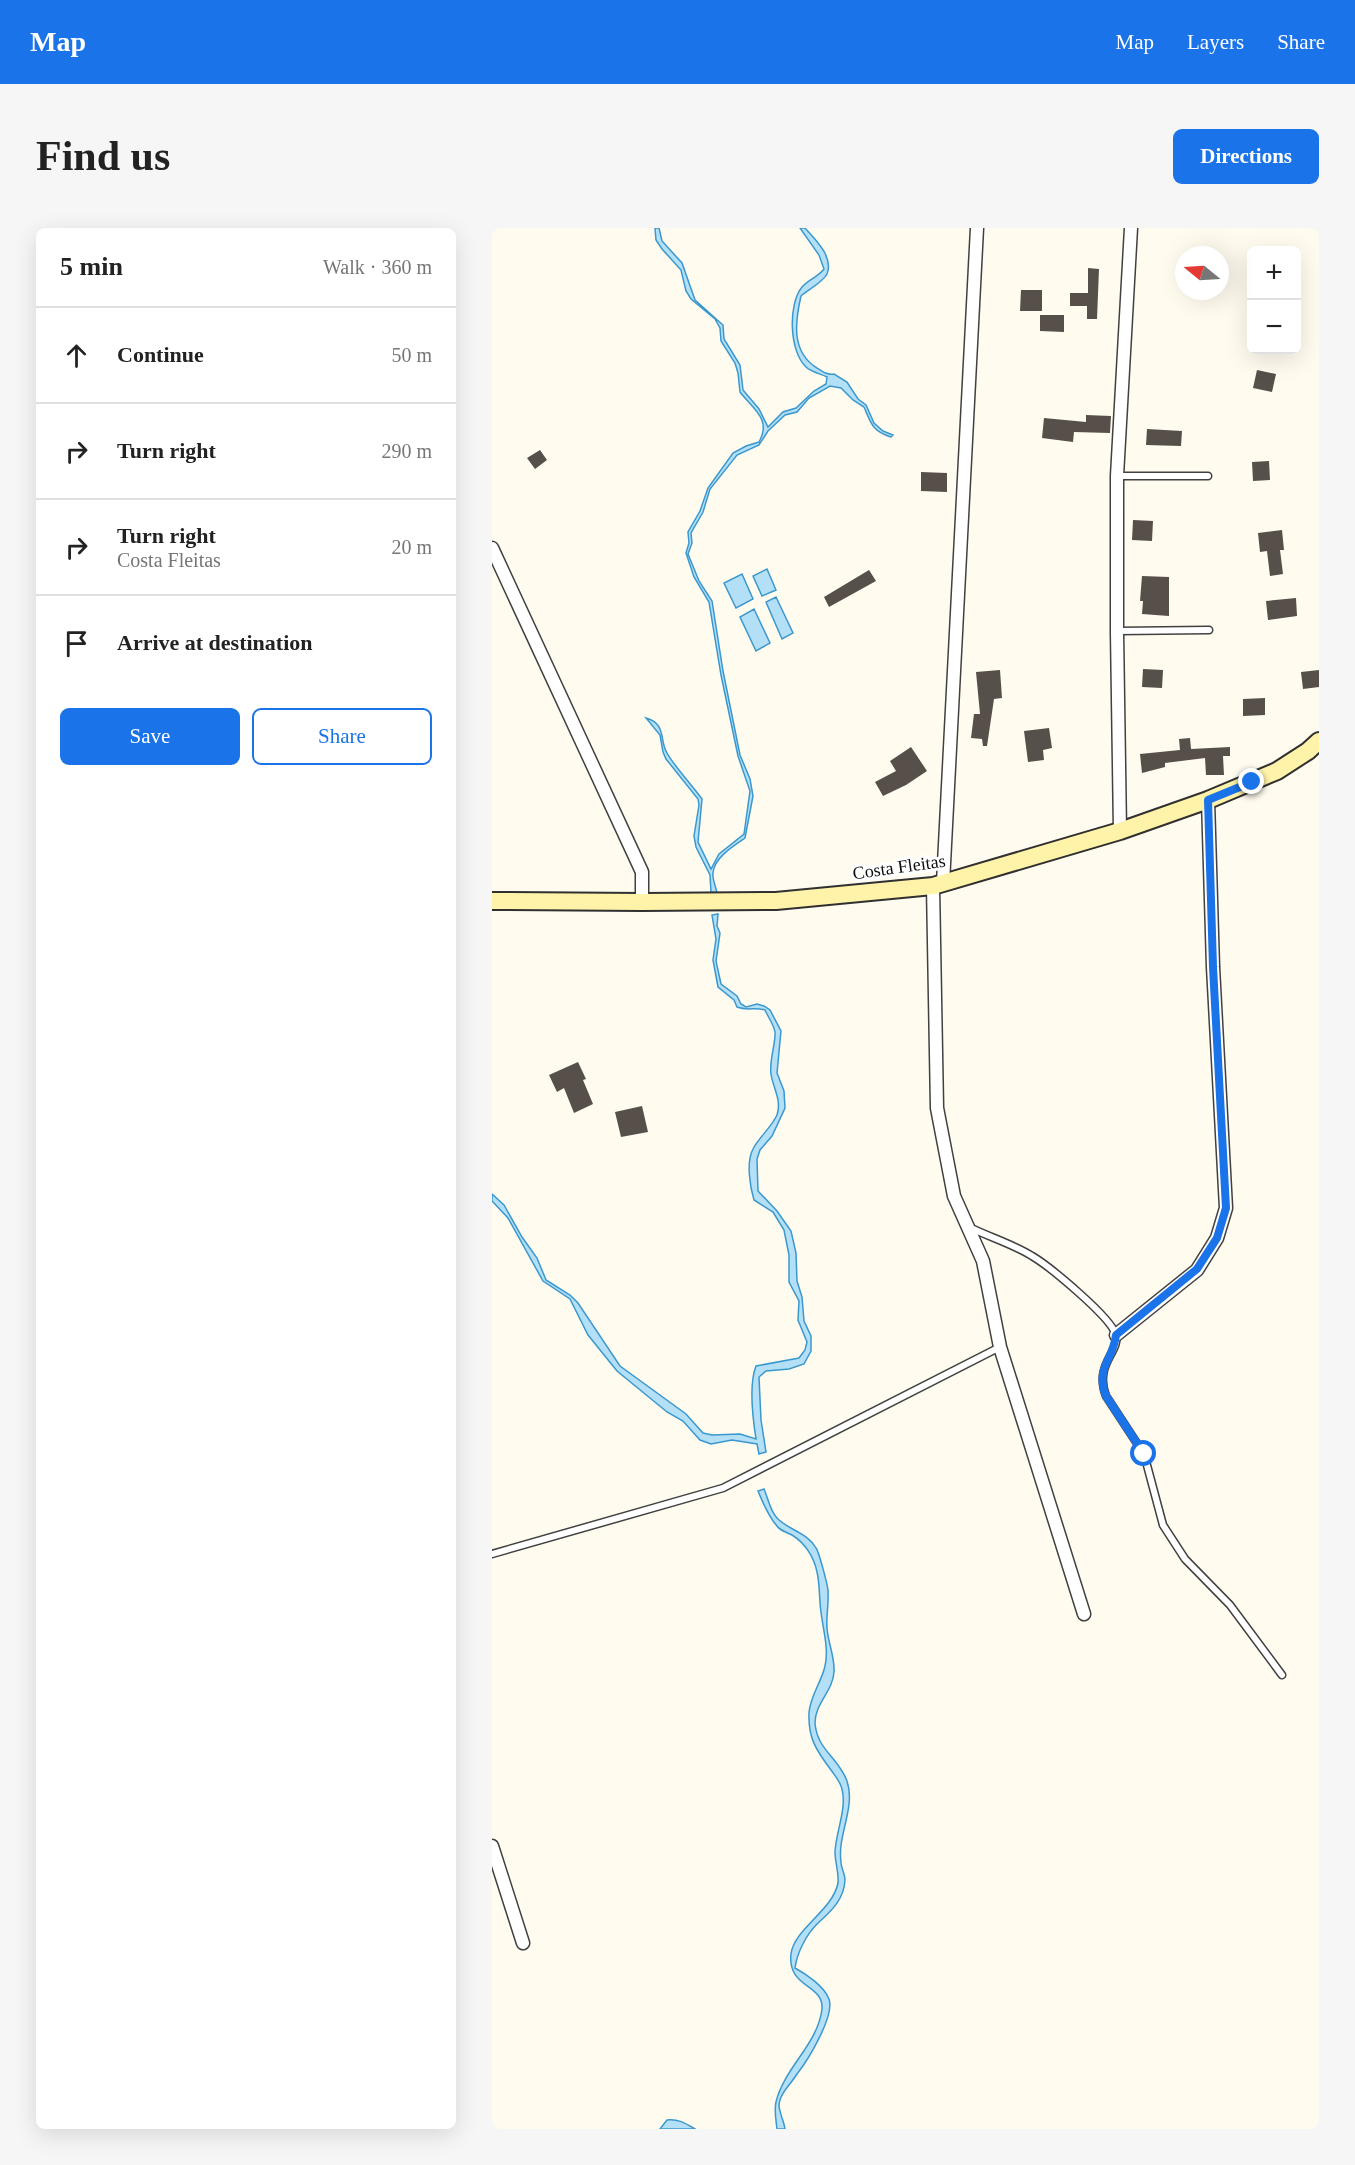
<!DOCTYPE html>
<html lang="en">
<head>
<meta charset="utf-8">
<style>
  :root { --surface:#fff; --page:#f6f6f6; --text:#222; --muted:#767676; --line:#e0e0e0; --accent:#1a73e8 }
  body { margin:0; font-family:Georgia,serif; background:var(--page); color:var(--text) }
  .controls { position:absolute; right:18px; top:18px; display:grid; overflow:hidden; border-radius:9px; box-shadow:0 6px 24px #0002 }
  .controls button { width:54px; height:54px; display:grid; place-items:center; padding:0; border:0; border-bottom:2px solid var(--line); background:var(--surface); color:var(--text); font:30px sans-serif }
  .compass { position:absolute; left:683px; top:18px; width:54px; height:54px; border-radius:50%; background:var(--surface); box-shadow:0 6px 24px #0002; rotate:288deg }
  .stop { position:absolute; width:18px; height:18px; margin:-14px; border:4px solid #1a73e8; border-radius:50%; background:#fff }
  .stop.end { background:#1a73e8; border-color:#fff; box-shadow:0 2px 6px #0008 }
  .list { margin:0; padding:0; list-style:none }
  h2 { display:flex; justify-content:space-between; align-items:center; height:78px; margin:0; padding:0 24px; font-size:26px }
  h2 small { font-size:20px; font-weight:400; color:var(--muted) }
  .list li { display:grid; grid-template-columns:39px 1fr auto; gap:18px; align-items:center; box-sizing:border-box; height:96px; padding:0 24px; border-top:2px solid var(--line) }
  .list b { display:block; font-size:22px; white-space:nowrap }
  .list p { margin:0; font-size:20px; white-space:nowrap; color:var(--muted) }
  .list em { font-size:20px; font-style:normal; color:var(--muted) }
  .actions { display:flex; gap:12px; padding:18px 24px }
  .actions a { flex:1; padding:14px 0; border:2px solid var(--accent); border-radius:9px; text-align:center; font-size:21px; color:var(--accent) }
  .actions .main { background:var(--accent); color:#fff }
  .icon { flex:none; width:33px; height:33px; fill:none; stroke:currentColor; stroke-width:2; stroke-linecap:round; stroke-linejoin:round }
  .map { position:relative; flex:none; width:827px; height:1901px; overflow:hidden; border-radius:9px }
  header { display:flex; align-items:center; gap:36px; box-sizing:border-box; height:84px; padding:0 30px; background:var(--accent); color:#fff }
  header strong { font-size:28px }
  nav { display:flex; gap:33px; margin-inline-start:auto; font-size:21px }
  .intro { display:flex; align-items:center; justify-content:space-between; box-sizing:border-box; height:144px; padding:0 36px }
  h1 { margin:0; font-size:42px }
  .button { padding:15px 27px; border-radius:9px; background:var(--accent); color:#fff; font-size:21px; font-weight:700 }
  main { display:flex; gap:36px; padding:0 36px }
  aside { flex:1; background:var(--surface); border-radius:9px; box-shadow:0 6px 24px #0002 }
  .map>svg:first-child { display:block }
</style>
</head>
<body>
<header>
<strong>Map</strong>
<nav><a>Map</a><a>Layers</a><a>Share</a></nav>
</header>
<div class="intro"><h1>Find us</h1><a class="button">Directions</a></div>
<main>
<aside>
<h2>5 min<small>Walk · 360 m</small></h2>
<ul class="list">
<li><svg class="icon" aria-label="ahead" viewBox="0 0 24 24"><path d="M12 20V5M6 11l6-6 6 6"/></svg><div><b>Continue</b></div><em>50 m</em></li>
<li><svg class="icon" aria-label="right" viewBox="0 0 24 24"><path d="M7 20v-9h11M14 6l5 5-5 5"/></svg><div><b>Turn right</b></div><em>290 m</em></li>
<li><svg class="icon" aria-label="right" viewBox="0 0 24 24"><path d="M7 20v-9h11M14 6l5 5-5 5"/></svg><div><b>Turn right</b><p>Costa Fleitas</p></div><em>20 m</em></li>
<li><svg class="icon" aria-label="arrive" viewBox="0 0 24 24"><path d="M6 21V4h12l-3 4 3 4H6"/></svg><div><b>Arrive at destination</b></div></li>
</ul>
<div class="actions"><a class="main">Save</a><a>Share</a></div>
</aside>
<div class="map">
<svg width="827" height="1901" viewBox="0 0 827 1901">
  <rect width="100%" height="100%" fill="#fffbef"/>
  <!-- water -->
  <path fill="#b4e0f7" stroke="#3a98ce" stroke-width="1.5" d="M163,0H167L170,13L190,35L203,72L231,97L232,111L248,137L251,162L267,181L276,199L291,184L304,180L322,163L334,156L335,149C329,146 319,144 314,139C297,123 296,76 310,59C316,52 326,49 332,41L327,27L308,0H313C323,11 342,29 335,46C331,54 316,62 309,68C303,94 299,124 325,140C331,144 335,147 342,146L355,154L366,171L374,177L382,195L391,203L401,207L399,209C380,203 379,195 372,179L361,172L349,160L338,158L317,170L305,184L293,187L276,203L267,217L245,227L218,261L211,284L199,305L200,315L196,326L207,353L220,373L231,443L248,527L258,551L261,568L253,610C241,618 222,630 221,645C220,651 224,659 225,665L219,664L218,647L204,619L202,608L207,577L206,571L174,531L171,524L168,507L154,490C175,496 167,512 175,525C182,538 200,557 210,571L206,614L219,641L227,626L252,606L258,563L246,528L229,447L217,374L202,349L194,325L197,315L196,304L208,283L216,260L241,225L254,218L267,214C280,191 261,181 248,164L246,145L243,135L229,113L228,100L223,91L199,71L194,63L189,42L170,21L164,12Z
    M275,341L284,362L270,368L261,348Z
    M250,346L261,371L244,380L232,355Z
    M284,369L301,405L290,411L274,374Z
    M262,381L278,415L264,423L248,389Z
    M226,686L225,698L228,705L224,733L229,756L245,768L249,776L254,779L265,776L272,778L278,782L289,803L285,845L292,863L293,880L280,908L268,922L265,931L266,963L285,983L299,1003L304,1025L305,1053L310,1069L312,1093L319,1108V1123L312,1136L297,1141L274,1143L267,1149L269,1192L274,1224L267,1226L265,1216L240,1212L219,1216L208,1212L191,1193L175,1184L125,1143L96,1107L78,1071L51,1053L16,990L0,973V966L12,977L30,1009L45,1030L54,1052L78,1067L86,1075L128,1138L194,1186L211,1205L220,1207L248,1206L264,1211C261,1192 257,1156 264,1138L307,1130L313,1122L315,1114L306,1092L307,1073L297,1054V1027L292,1002L281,984L262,972C258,959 254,934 261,921C267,909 279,900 285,887C290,872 281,860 279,846C277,832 284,815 283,804C282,797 276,789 273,782C263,779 255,783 245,779L242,772L226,759L221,732L224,711L220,687Z
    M272,1261C276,1270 278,1283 285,1290C296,1302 315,1304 324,1320C327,1324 336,1358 336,1363C337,1375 334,1388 335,1400C336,1415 343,1429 342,1444C341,1463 323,1475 323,1495C325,1522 346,1529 355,1553C364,1580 345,1607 349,1634C349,1640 353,1646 353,1652C352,1672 339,1683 325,1696C314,1707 305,1725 303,1740C314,1746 332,1758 337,1771C343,1788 316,1832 305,1846C299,1856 287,1866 287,1878C288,1886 292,1894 293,1901H285C284,1892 282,1882 284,1874C292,1840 326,1816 330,1781C332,1756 295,1760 299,1726C302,1701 341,1682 346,1655C347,1645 343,1634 343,1624C344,1603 355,1581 350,1561C348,1553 343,1548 339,1542C324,1522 316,1510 317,1485C318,1468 330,1453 333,1438C337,1420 331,1402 329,1384C327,1371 328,1356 325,1344C322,1329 313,1315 300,1307C295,1304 288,1303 285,1298C276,1288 271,1275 266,1263Z
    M175,1892C187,1891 193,1895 203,1901H168Z"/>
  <!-- building -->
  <path fill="#574f4a" d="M596,40L607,41L605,91H595V78H578V65H596Z
    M529,62H550V83H528Z
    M548,87H572V104L548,103Z
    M765,142L784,146L780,164L761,160Z
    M594,187L619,188L618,205L582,204L581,214L550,210L552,190L594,194Z
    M655,201L690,203L689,218L654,217Z
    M48,222L55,232L43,241L35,230Z
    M777,233L778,252L761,253L760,234Z
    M429,244L455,245V264L429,263Z
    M641,292L661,293L660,313L640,312Z
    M790,302L792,322H788L791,346L778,348L775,323L768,324L766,305Z
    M377,342L384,353L337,379L332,369Z
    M650,348L677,349V388L650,386L651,373H648Z
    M804,370L805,388L776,392L774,373Z
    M651,441L671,442L670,460L650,459Z
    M508,442L510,470L502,471L495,518H491L490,511L479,510L482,486H488L484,444Z
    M827,442V459L811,461L809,444Z
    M773,470V487L751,488V471Z
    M557,500L560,520L551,522L552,532L536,534L532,503Z
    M698,510L699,521L738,519V528H731L732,547H714L713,530L673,535V539L650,545L648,526L688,522L687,511Z
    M419,519L435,543L414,557L391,568L383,554L404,543L398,533Z
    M86,834L94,851L91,852L101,876L82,885L72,860L65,864L57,847Z
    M150,878L156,904L129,909L123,884Z"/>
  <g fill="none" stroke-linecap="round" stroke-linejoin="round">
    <!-- service casing -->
    <g stroke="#414141" stroke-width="9">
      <path id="service" d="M625,248H716
        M625,403L717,402
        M477,999C497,1009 521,1016 540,1028C557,1038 619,1089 624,1107C628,1124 602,1136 614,1168L652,1226L671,1297L693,1331L738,1377L790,1447
        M0,1326L231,1260L508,1119"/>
    </g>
    <!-- minor casing -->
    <g stroke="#414141" stroke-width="15">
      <path id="minor" d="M0,320L150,644V674
        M628,603L625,404V248L639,0
        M451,655L485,0
        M441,658L445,880L462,968L491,1033L508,1119L592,1386
        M624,1107L705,1042L725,1010L734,980L721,739L716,572
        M0,1618L31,1715"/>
    </g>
    <!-- secondary casing -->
    <g stroke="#303030" stroke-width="20">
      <path id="secondary" d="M0,673L150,674L284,673L441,658L628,603L716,572L785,543L816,523L827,513"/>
    </g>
    <!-- service -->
    <use href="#service" stroke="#fff" stroke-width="6"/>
    <!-- minor -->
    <use href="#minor" stroke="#fff" stroke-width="12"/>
    <!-- secondary -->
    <use href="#secondary" stroke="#fff3aa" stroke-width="16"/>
  </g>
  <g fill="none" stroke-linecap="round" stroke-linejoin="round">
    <!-- route -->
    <path stroke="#1a73e8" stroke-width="8" d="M652,1226L614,1168C603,1139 621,1133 624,1107L705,1041L725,1010L734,980L721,739L716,572L760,554"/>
  </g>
  <g text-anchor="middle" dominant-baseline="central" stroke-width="6" stroke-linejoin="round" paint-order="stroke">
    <!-- street labels -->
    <g font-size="18" fill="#0e0e0e" stroke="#fff">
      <text transform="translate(407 639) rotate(-8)">Costa Fleitas</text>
    </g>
  </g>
</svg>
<div class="controls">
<button>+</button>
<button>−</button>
</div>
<svg class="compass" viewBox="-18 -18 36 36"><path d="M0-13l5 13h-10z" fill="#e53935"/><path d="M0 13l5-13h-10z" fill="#767676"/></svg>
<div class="stop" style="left:652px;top:1226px"></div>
<div class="stop end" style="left:760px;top:554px"></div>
</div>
</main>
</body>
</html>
